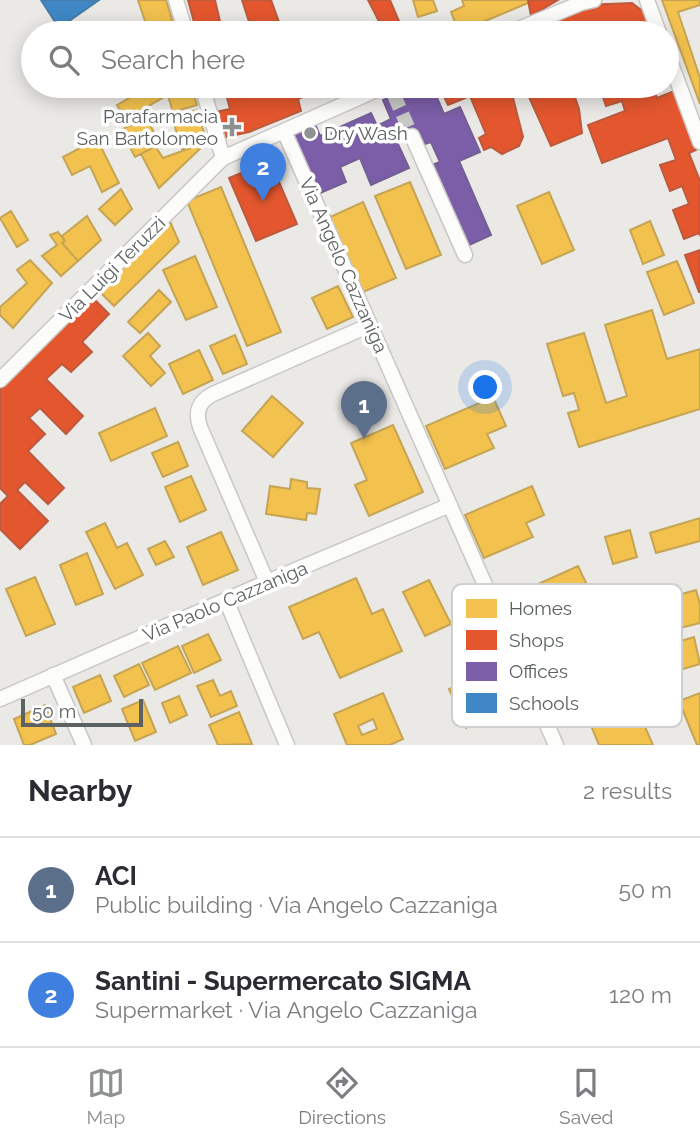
<!DOCTYPE html>
<html lang="en">
<head>
<meta charset="utf-8">
<style>
  :root { --surface:#fff; --page:#f7f7f7; --text:#2b2b33; --muted:#7c7c81; --line:#e1e1e2; --accent:#8e9191 }
  body { margin:0; font-family:Raleway,sans-serif; background:var(--page); color:var(--text) }
  .scale { position:absolute; left:21px; bottom:18px; width:122px; box-sizing:border-box; padding-left:7px; border:4px solid #5c6163; border-top:0; font-size:19px; line-height:24px; white-space:nowrap; color:#5c6163; -webkit-text-stroke:5px #fff; paint-order:stroke }
  .you { position:absolute; left:486px; top:388px; width:24px; height:24px; margin:-18px; border:5px solid #fff; border-radius:50%; background:#1a73e8; box-shadow:0 0 0 10px #1a73e833 }
  .badge { display:grid; place-items:center; width:46px; height:46px; border-radius:50%; background:var(--accent); color:#fff; font-size:23px; font-weight:700 }
  .pin { position:absolute; translate:-50% -58px; filter:drop-shadow(0 2px 4px #0008) }
  .pin::after { content:''; position:absolute; top:37px; width:24px; height:21px; background:inherit; clip-path:polygon(0 0,100% 0,50% 100%) }
  .list { margin:0; padding:0; list-style:none }
  h2 { display:flex; justify-content:space-between; align-items:center; height:91px; margin:0; padding:0 28px; font-size:30px }
  h2 small { font-size:23px; font-weight:400; color:var(--muted) }
  .list li { display:grid; grid-template-columns:46px 1fr auto; gap:21px; align-items:center; box-sizing:border-box; height:105px; padding:0 28px; border-top:2px solid var(--line) }
  .list b { display:block; font-size:26px; white-space:nowrap }
  .list p { margin:0; font-size:23px; white-space:nowrap; color:var(--muted) }
  .list em { font-size:23px; font-style:normal; color:var(--muted) }
  .icon { flex:none; width:38px; height:38px; fill:none; stroke:currentColor; stroke-width:2; stroke-linecap:round; stroke-linejoin:round }
  .map { position:relative; flex:none; width:700px; height:745px; overflow:hidden }
  .search { position:absolute; background:var(--surface); box-shadow:0 4px 18px #0003; left:21px; right:21px; top:21px; height:77px; display:flex; align-items:center; gap:18px; box-sizing:border-box; padding:0 24px; border-radius:38px; color:var(--muted); font-size:26px }
  .sheet { height:301px; background:var(--surface) }
  nav { display:flex; justify-content:space-around; align-items:center; box-sizing:border-box; height:98px; border-top:2px solid var(--line); background:var(--surface); font-size:19px; color:var(--muted) }
  nav a { display:grid; justify-items:center; gap:4px }
  nav .on { color:var(--accent) }
  .map>svg:first-child { display:block }
</style>
</head>
<body>
<div class="map">
<svg width="700" height="745" viewBox="0 0 700 745">
  <rect width="100%" height="100%" fill="#ebe9e6"/>
  <!-- homes -->
  <path fill="#f2c14e" stroke="#c5a454" stroke-width="2" fill-rule="evenodd" d="M138,0H166L176,33H149Z
    M413,0H433L437,11L418,17Z
    M462,0H528V3L459,32L451,12L464,6Z
    M662,0H700V5L678,12L700,78V104Z
    M150,86H158L164,97L126,119L117,105Z
    M165,86H191L197,105L173,112Z
    M197,110L207,142L182,149L172,118Z
    M146,117L160,144L135,157L121,130Z
    M97,139L119,183L102,192L90,166L72,175L63,157Z
    M207,142L159,188L141,154L155,146L163,158Z
    M410,182L441,255L406,269L375,196Z
    M221,187L281,332L247,346L187,201Z
    M121,189L132,209L115,225L99,209Z
    M549,192L574,250L542,264L517,206Z
    M363,202L396,278L363,292L330,217Z
    M11,211L28,240L17,247L0,218Z
    M87,216L101,240L78,261L62,243L65,241L62,236Z
    M168,217L179,242L114,306L96,288Z
    M650,221L664,255L643,264L630,230Z
    M58,232L65,241L62,243L78,261L61,276L42,256L57,245L50,235Z
    M195,256L217,307L186,320L163,270Z
    M30,260L52,283L13,328L0,315V307L27,283L17,270Z
    M677,261L694,303L664,315L647,272Z
    M338,286L353,317L327,329L312,298Z
    M159,290L171,302L140,333L128,322Z
    M652,310L667,359L700,349V409L579,447L568,413L579,410L574,393L563,396L547,344L584,333L606,403L627,396L605,325Z
    M148,333L160,346L150,356L165,373L151,386L123,356Z
    M235,335L247,364L223,374L210,346Z
    M199,350L213,380L183,394L169,364Z
    M272,396L303,423L273,457L242,431Z
    M493,397L506,426L487,434L494,448L445,469L426,426Z
    M155,408L167,436L111,461L99,433Z
    M393,425L423,492L369,516L355,485L367,480L351,443Z
    M178,442L188,466L163,477L152,453Z
    M191,476L206,510L180,522L165,487Z
    M291,479L307,482V488L320,489L316,514L307,513L306,520L266,514L270,486L290,489Z
    M532,486L544,515L526,523L533,537L484,558L465,515Z
    M700,518V541L656,553L650,533Z
    M105,523L117,548L127,543L143,575L115,589L86,532Z
    M630,530L637,557L613,564L605,537Z
    M221,532L238,570L203,585L187,547Z
    M165,541L174,557L156,565L148,549Z
    M87,553L103,594L76,605L60,565Z
    M578,566L588,587L572,595L579,611L594,604L609,637L569,654L538,584Z
    M35,577L55,624L26,636L6,589Z
    M356,578L372,614L383,609L402,651L340,678L319,632L303,639L289,607Z
    M429,580L451,624L425,636L403,592Z
    M696,590L700,604V623L676,629L667,598Z
    M208,634L221,660L194,673L182,646Z
    M694,637L700,664L666,674L658,648Z
    M178,646L191,673L155,690L142,663Z
    M139,664L149,685L124,697L114,676Z
    M621,671L632,697L653,745H599L584,709L576,712L568,694Z
    M100,675L111,701L84,713L73,687Z
    M472,679L489,718L466,728L449,689Z
    M213,680L220,696L231,691L237,706L211,717L197,686Z
    M383,693L403,739L390,745H347L334,714ZM373,719L377,729L362,735L358,726Z
    M700,693V745H697L679,701Z
    M179,696L187,715L170,723L162,703Z
    M143,700L156,732L135,741L122,709Z
    M45,705L56,734L30,745H24L14,719Z
    M239,712L252,744L218,745L209,725Z"/>
  <!-- shops -->
  <path fill="#e4572e" stroke="#bb5a3e" stroke-width="2" d="M188,0H215L222,30L251,28L242,0H271L283,33H197Z
    M368,0H390L404,33H385Z
    M528,0H558L531,16Z
    M632,3L645,13L653,33H629L625,23L598,33H525L583,5Z
    M224,86H328L298,99L301,111L249,132L222,138L215,112L230,109Z
    M439,86H571L579,109L582,133L551,146L525,88L512,94L523,137L519,146L502,154L491,147L484,150L479,138L486,134L470,96L448,105Z
    M599,86H652L657,98L674,91L696,150L689,153L700,181V236L699,233L684,239L673,210L689,204L682,186L670,191L660,165L676,160L668,138L602,163L588,125L625,111L622,101L606,106Z
    M270,161L297,224L256,241L229,178Z
    M700,250V292H699L685,255Z
    M89,294L109,314L82,342L92,352L71,372L62,364L46,379L83,416L66,434L40,408L29,418L45,434L28,451L64,488L48,504L25,482L17,490L48,521L20,549L0,529V504L8,496L0,488V384Z"/>
  <!-- offices -->
  <path fill="#7b5ea7" stroke="#725f93" stroke-width="2" d="M416,86H432L444,114L460,107L480,152L459,161L491,235L465,247L429,166L440,162L431,142L425,144L420,133L397,142L409,168L371,185L360,158L340,167L346,182L318,194L292,134L315,124L320,136L371,113L377,126L391,119L383,100Z"/>
  <!-- schools -->
  <path fill="#3f88c5" stroke="#487ca8" stroke-width="2" d="M41,0H99L59,28Z"/>
  <g fill="none" stroke-linecap="round" stroke-linejoin="round">
    <!-- street-tunnel -->
    <path stroke="#c7c7c5" stroke-width="14" stroke-dasharray="14 7" stroke-linecap="butt" d="M394,95L412,136"/>
    <!-- street casing -->
    <g stroke="#c8c7c6" stroke-width="17">
      <path id="street" d="M176,0L186,33
        M647,0L659,33
        M509,33L581,3L594,0
        M667,53L700,142
        M202,86L223,158
        M284,131L556,745
        M412,136L465,255
        M0,380L223,158L385,86
        M267,582L200,427C195,412 199,401 213,394L370,325
        M226,600L287,745
        M53,675L84,745
        M0,699L267,582L450,505"/>
    </g>
    <!-- street -->
    <use href="#street" stroke="#fcfcfb" stroke-width="14"/>
  </g>
  <!-- markers -->
  <g fill="#8e9191" stroke="#fff" stroke-width="2.5">
    <path d="M228.5 116.5h7v7h7v7h-7v7h-7v-7h-7v-7h7z"/>
    <circle cx="310" cy="133" r="7"/>
  </g>
  <g text-anchor="middle" dominant-baseline="central" stroke-width="7" stroke-linejoin="round" paint-order="stroke">
    <!-- poi labels -->
    <g font-size="19" fill="#5c6163" stroke="#fff" text-anchor="end">
      <text x="218" y="116">Parafarmacia<tspan x="218" dy="22">San Bartolomeo</tspan></text>
      <text x="324" y="133" text-anchor="start">Dry Wash</text>
    </g>
    <!-- street labels -->
    <g font-size="19" fill="#5c6163" stroke="#fff">
      <text transform="translate(344 265) rotate(66)">Via Angelo Cazzaniga</text>
      <text transform="translate(112 269) rotate(-45)">Via Luigi Teruzzi</text>
      <text transform="translate(225 601) rotate(-23)">Via Paolo Cazzaniga</text>
    </g>
  </g>
  <!-- legend -->
  <rect x="452" y="584" width="230" height="143" rx="10" fill="#fff" stroke="#ced0d0" stroke-width="2"/>
  <rect x="466" y="599" width="31" height="19" fill="#f2c14e"/>
  <rect x="466" y="630" width="31" height="20" fill="#e4572e"/>
  <rect x="466" y="662" width="31" height="19" fill="#7b5ea7"/>
  <rect x="466" y="693" width="31" height="20" fill="#3f88c5"/>
  <g font-size="19" fill="#5c6163">
    <text x="509" y="615">Homes</text>
    <text x="509" y="647">Shops</text>
    <text x="509" y="678">Offices</text>
    <text x="509" y="710">Schools</text>
  </g>
</svg>
<div class="scale">50 m</div>
<div class="you"></div>
<div class="pin badge" style="left:364px;top:439px;background:#5c6f8a">1</div>
<div class="pin badge" style="left:263px;top:201px;background:#3f7fe0">2</div>
<div class="search"><svg class="icon" aria-label="search" viewBox="0 0 24 24"><circle cx="10" cy="10" r="6"/><path d="M15 15l6 6"/></svg>Search here</div>
</div>
<section class="sheet">
<h2>Nearby<small>2 results</small></h2>
<ul class="list">
<li><span class="badge" style="background:#5c6f8a">1</span><div><b>ACI</b><p>Public building · Via Angelo Cazzaniga</p></div><em>50 m</em></li>
<li><span class="badge" style="background:#3f7fe0">2</span><div><b>Santini - Supermercato SIGMA</b><p>Supermarket · Via Angelo Cazzaniga</p></div><em>120 m</em></li>
</ul>
</section>
<nav>
<a class="on"><svg class="icon" aria-label="map" viewBox="0 0 24 24"><path d="M3 6l6-2 6 2 6-2v14l-6 2-6-2-6 2zM9 4v14M15 6v14"/></svg>Map</a>
<a><svg class="icon" aria-label="directions" viewBox="0 0 24 24"><path d="M12 3l9 9-9 9-9-9zM9 14v-3h6M13 9l2 2-2 2"/></svg>Directions</a>
<a><svg class="icon" aria-label="saved" viewBox="0 0 24 24"><path d="M7 4h10v16l-5-4-5 4z"/></svg>Saved</a>
</nav>
</body>
</html>
